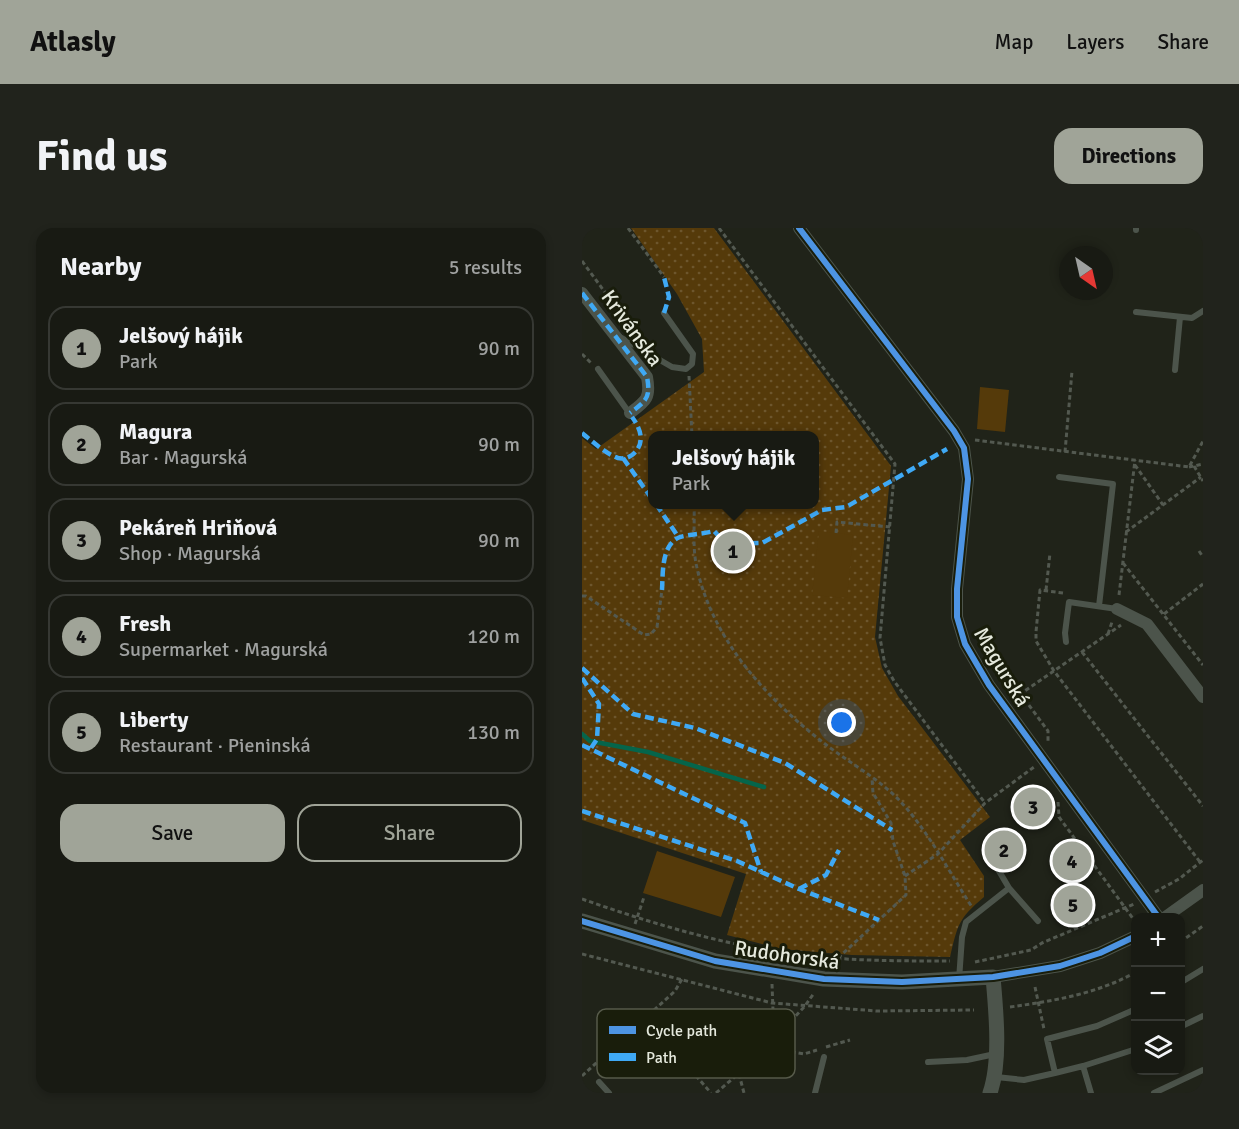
<!DOCTYPE html>
<html lang="en">
<head>
<meta charset="utf-8">
<style>
  :root { --surface:#181a13; --page:#21231c; --text:#f1f3f6; --muted:#9fa1a0; --line:#363833; --accent:#a0a498 }
  body { margin:0; font-family:Signika,sans-serif; background:var(--page); color:var(--text) }
  .controls { position:absolute; right:18px; bottom:18px; display:grid; overflow:hidden; border-radius:12px; box-shadow:0 3px 9px #0003 }
  .controls button { width:54px; height:54px; display:grid; place-items:center; padding:0; border:0; border-bottom:2px solid var(--line); background:var(--surface); color:var(--text); font:30px sans-serif }
  .compass { position:absolute; left:477px; top:18px; width:54px; height:54px; border-radius:50%; background:var(--surface); box-shadow:0 3px 9px #0003; rotate:146deg }
  .you { position:absolute; left:260px; top:495px; width:21px; height:21px; margin:-15px; border:4px solid #fff; border-radius:50%; background:#1a73e8; box-shadow:0 0 0 9px #1a73e833 }
  .badge { display:grid; place-items:center; width:39px; height:39px; border-radius:50%; background:var(--accent); color:#111; font-size:20px; font-weight:700 }
  .pin { position:absolute; translate:-50% -50%; border:3px solid #fff; box-shadow:0 2px 6px #0006 }
  .popup { position:absolute; left:66px; top:203px; width:171px; height:78px; box-sizing:border-box; display:grid; place-content:center; border-radius:12px; background:var(--surface); filter:drop-shadow(0 2px 4px #0005); font-size:20px; white-space:nowrap; color:var(--muted) }
  .popup b { font-size:22px; color:var(--text) }
  .popup::after { content:''; position:absolute; left:50%; top:100%; margin-left:-12px; border:12px solid transparent; border-top-color:var(--surface) }
  .list { margin:0; padding:0; list-style:none }
  h2 { display:flex; justify-content:space-between; align-items:center; height:78px; margin:0; padding:0 24px; font-size:26px }
  h2 small { font-size:20px; font-weight:400; color:var(--muted) }
  .list li { display:grid; grid-template-columns:39px 1fr auto; gap:18px; align-items:center; box-sizing:border-box; height:84px; margin:0 12px 12px; padding:0 12px; border:2px solid var(--line); border-radius:18px }
  .list b { display:block; font-size:22px; white-space:nowrap }
  .list p { margin:0; font-size:20px; white-space:nowrap; color:var(--muted) }
  .list em { font-size:20px; font-style:normal; color:var(--muted) }
  .actions { display:flex; gap:12px; padding:18px 24px }
  .actions a { flex:1; padding:14px 0; border:2px solid var(--accent); border-radius:18px; text-align:center; font-size:21px; color:var(--accent) }
  .actions .main { background:var(--accent); color:#111 }
  .icon { flex:none; width:33px; height:33px; fill:none; stroke:currentColor; stroke-width:2; stroke-linecap:round; stroke-linejoin:round }
  .map { position:relative; flex:none; width:621px; height:865px; overflow:hidden; border-radius:18px }
  header { display:flex; align-items:center; gap:36px; box-sizing:border-box; height:84px; padding:0 30px; background:var(--accent); color:#111 }
  header strong { font-size:28px }
  nav { display:flex; gap:33px; margin-inline-start:auto; font-size:21px }
  .intro { display:flex; align-items:center; justify-content:space-between; box-sizing:border-box; height:144px; padding:0 36px }
  h1 { margin:0; font-size:42px }
  .button { padding:15px 27px; border-radius:18px; background:var(--accent); color:#111; font-size:21px; font-weight:700 }
  main { display:flex; gap:36px; padding:0 36px }
  aside { flex:1; background:var(--surface); border-radius:18px; box-shadow:0 3px 9px #0003 }
  .map>svg:first-child { display:block }
</style>
</head>
<body>
<header>
<strong>Atlasly</strong>
<nav><a>Map</a><a>Layers</a><a>Share</a></nav>
</header>
<div class="intro"><h1>Find us</h1><a class="button">Directions</a></div>
<main>
<aside>
<h2>Nearby<small>5 results</small></h2>
<ul class="list">
<li><span class="badge">1</span><div><b>Jelšový hájik</b><p>Park</p></div><em>90 m</em></li>
<li><span class="badge">2</span><div><b>Magura</b><p>Bar · Magurská</p></div><em>90 m</em></li>
<li><span class="badge">3</span><div><b>Pekáreň Hriňová</b><p>Shop · Magurská</p></div><em>90 m</em></li>
<li><span class="badge">4</span><div><b>Fresh</b><p>Supermarket · Magurská</p></div><em>120 m</em></li>
<li><span class="badge">5</span><div><b>Liberty</b><p>Restaurant · Pieninská</p></div><em>130 m</em></li>
</ul>
<div class="actions"><a class="main">Save</a><a>Share</a></div>
</aside>
<div class="map">
<svg width="621" height="865" viewBox="0 0 621 865">
  <defs>
    <pattern id="park-dots" width="8" height="8" patternUnits="userSpaceOnUse" patternTransform="scale(1.5)"><rect width="8" height="8" fill="#553a0a"/><path d="M2 2h.1M6 6h.1" fill="none" stroke="#6d562d" stroke-width="1.8" stroke-linecap="round"/></pattern>
  </defs>
  <rect width="100%" height="100%" fill="#202319"/>
  <!-- park -->
  <path fill="url(#park-dots)" fill-rule="evenodd" d="M49,0H132L309,238L293,409L300,440L316,468L408,589L378,612L402,648V669C376,691 376,696 368,729L270,727L199,721L145,707L164,646L0,592V210L14,221L122,144L120,111L95,66ZM70,208H232V276H70Z"/>
  <!-- pitch -->
  <path fill="#553a0a" d="M398,159L427,162L423,204L395,201Z
    M237,303L271,307L265,370L230,367Z
    M75,623L153,649L139,689L61,665Z"/>
  <g fill="none" stroke-linecap="round" stroke-linejoin="round">
    <!-- stream -->
    <path stroke="#05654b" stroke-width="4.5" d="M0,506L8,513L66,524L182,559"/>
    <!-- path -->
    <path stroke="#535950" stroke-width="3" stroke-dasharray="4.5 3" stroke-linecap="butt" d="M46,0L82,49
      M137,0L313,236L298,410L303,437L312,453L403,575
      M0,33L53,105
      M0,126L9,135
      M107,148L110,208
      M393,212L607,239L621,213
      M483,224L490,143
      M553,237L581,277
      M612,238L621,253
      M607,239L621,236
      M112,276C113,297 110,320 115,340C130,410 183,469 238,512C264,533 295,549 318,573C347,604 367,644 390,679
      M544,304L619,249
      M254,305L255,294L308,299
      M617,323L621,329
      M541,335L621,437
      M464,362L468,325
      M481,365L458,362L454,404V413L472,443L618,634
      M537,367L553,232
      M0,368H4L62,407L69,406L75,399L80,362
      M582,386L621,356
      M526,406L530,394
      M500,424L621,578
      M438,465L466,503V515
      M431,471L539,397
      M476,574L477,589L552,692
      M323,648L356,626L403,575L452,539
      M573,664L597,651L621,632
      M0,671C66,694 134,715 204,725C258,733 314,733 368,733
      M53,696L62,669
      M598,714L621,698
      M0,726L190,775L295,783L392,782
      M256,730L324,667L323,648L311,613L309,595L291,565L290,550
      M393,734L449,722L460,715L552,676
      M190,756L192,809
      M453,759L462,801
      M428,779C471,773 515,766 554,744
      M244,819L268,812
      M187,820L222,826L235,822
      M109,842L129,865
      M157,846L162,865
      M0,848L93,763L100,751
      M134,865L192,815V811L223,778L232,765"/>
    <!-- service -->
    <path stroke="#4c544b" stroke-width="6" d="M554,2V0
      M554,84L610,90L621,83
      M38,109L90,139L104,141L110,136L111,126L82,85
      M16,141L48,186
      M593,142L598,89
      M477,249L531,256L517,378
      M484,414L483,405L487,374L535,381
      M404,621L427,660
      M377,752L380,709L384,694L427,660L456,693
      M598,755L621,741
      M598,799L621,788
      M346,834L385,832L413,826
      M501,838L554,821
      M473,845L501,838L509,865
      M414,849L442,852L473,845L465,811L515,798L554,781
      M17,854L27,865
      M233,865L242,829
      M572,865L621,842"/>
    <!-- minor -->
    <path stroke="#4c544b" stroke-width="12" d="M217,0L372,203L382,220L386,251L375,361V389L383,416L407,457L577,690
      M0,65L65,149C69,170 64,173 48,185
      M535,381L565,396L621,469
      M582,690L621,662
      M411,749L478,738L518,725L554,708"/>
    <!-- tertiary -->
    <path stroke="#4c544b" stroke-width="15" d="M0,693L133,733L242,751L320,754L411,749C414,783 419,833 408,865"/>
    <!-- quiet -->
    <path stroke="#3fa9f5" stroke-width="4.5" stroke-dasharray="9 4.5" stroke-linecap="butt" d="M0,65L65,149C69,170 64,173 48,185
      M82,85L87,69L82,49
      M0,205C10,213 24,226 36,230C41,231 46,230 50,227C64,216 59,201 50,189
      M41,230L70,271
      M74,276L97,310
      M80,362C81,346 79,316 98,309C108,306 122,306 132,303L144,316L180,315L240,282L264,279L365,221
      M0,440L51,486L113,500L203,535L310,602
      M0,450L17,476L15,511L9,520
      M0,517L163,595L179,644
      M0,583L155,633L217,661L297,692
      M217,661L244,647L257,622"/>
    <!-- cycleway casing -->
    <g stroke="#191d0b" stroke-width="10">
      <path id="cycleway" d="M217,0L372,203L382,220L386,251L375,361V389L383,416L407,457L577,690
        M0,693L133,733L242,751L320,754L411,749L478,738L518,725L554,708"/>
    </g>
    <!-- cycleway -->
    <use href="#cycleway" stroke="#4d94e3" stroke-width="6"/>
  </g>
  <g text-anchor="middle" dominant-baseline="central" stroke-width="6" stroke-linejoin="round" paint-order="stroke">
    <!-- street labels -->
    <g font-size="21" fill="#e5e9dd" stroke="#191d0b">
      <text transform="translate(50 100) rotate(54)">Krivánska</text>
      <text transform="translate(420 439) rotate(59)">Magurská</text>
      <text transform="translate(205 727) rotate(8)">Rudohorská</text>
    </g>
  </g>
  <!-- legend -->
  <rect x="15" y="781" width="198" height="69" rx="9" fill="#191d0b" stroke="#565a4a" stroke-width="1.5"/>
  <rect x="27" y="798" width="27" height="8" fill="#4d94e3"/>
  <rect x="27" y="825" width="27" height="8" fill="#3fa9f5"/>
  <g font-size="16" fill="#e5e9dd">
    <text x="64" y="808">Cycle path</text>
    <text x="64" y="835">Path</text>
  </g>
</svg>
<div class="controls">
<button>+</button>
<button>−</button>
<button><svg class="icon" aria-label="layers" viewBox="0 0 24 24"><path d="M12 4l9 5-9 5-9-5zM3 14l9 5 9-5"/></svg></button>
</div>
<svg class="compass" viewBox="-18 -18 36 36"><path d="M0-13l5 13h-10z" fill="#e53935"/><path d="M0 13l5-13h-10z" fill="#9fa1a0"/></svg>
<div class="you"></div>
<div class="pin badge" style="left:151px;top:323px">1</div>
<div class="popup"><b>Jelšový hájik</b>Park</div>
<div class="pin badge" style="left:422px;top:622px">2</div>
<div class="pin badge" style="left:451px;top:579px">3</div>
<div class="pin badge" style="left:490px;top:633px">4</div>
<div class="pin badge" style="left:491px;top:677px">5</div>
</div>
</main>
</body>
</html>
